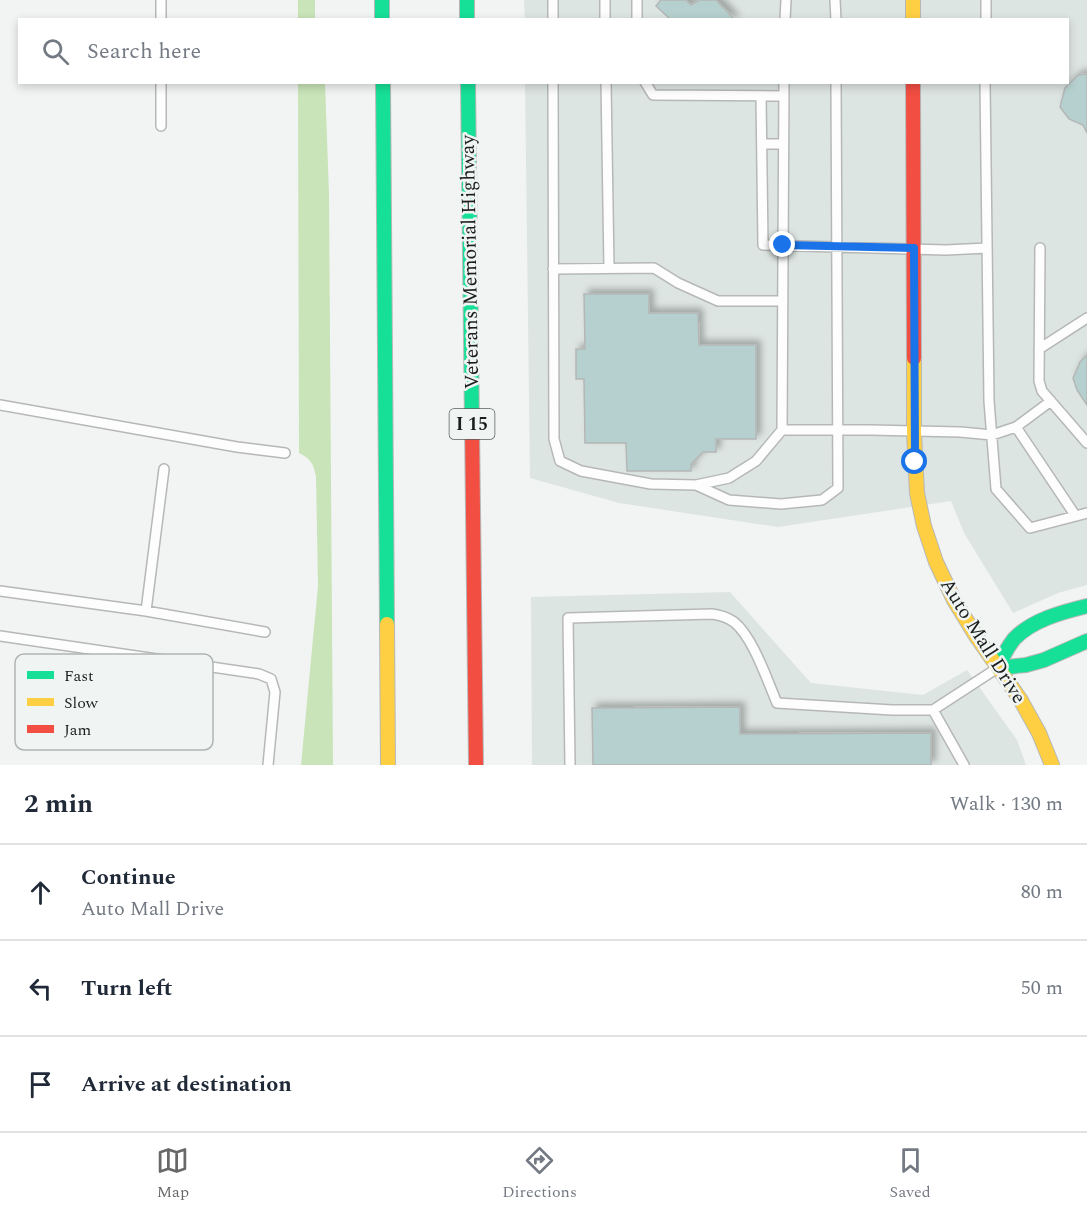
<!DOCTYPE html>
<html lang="en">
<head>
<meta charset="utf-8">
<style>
  :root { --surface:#fff; --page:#f2f2f3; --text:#1f2937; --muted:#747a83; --line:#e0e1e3; --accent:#676968 }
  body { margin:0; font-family:Spectral,serif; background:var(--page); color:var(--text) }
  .stop { position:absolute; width:18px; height:18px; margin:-14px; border:4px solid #1a73e8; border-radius:50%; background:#fff }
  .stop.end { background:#1a73e8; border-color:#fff; box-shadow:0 2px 6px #0008 }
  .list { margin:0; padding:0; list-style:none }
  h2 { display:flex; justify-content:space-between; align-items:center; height:78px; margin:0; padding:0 24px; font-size:26px }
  h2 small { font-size:20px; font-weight:400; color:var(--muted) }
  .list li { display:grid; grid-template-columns:39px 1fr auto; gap:18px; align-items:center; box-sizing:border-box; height:96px; padding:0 24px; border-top:2px solid var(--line) }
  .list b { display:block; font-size:22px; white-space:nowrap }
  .list p { margin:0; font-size:20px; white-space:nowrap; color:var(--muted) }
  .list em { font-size:20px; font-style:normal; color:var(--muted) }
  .icon { flex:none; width:33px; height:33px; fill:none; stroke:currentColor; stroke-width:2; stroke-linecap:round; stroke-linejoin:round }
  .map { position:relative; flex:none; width:1087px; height:765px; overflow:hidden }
  .search { position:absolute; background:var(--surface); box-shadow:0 3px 9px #0003; left:18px; right:18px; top:18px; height:66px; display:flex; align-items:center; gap:15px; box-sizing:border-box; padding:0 21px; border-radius:0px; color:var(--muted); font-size:22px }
  .sheet { height:366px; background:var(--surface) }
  nav { display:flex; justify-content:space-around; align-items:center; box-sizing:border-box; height:84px; border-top:2px solid var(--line); background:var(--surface); font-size:16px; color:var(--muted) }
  nav a { display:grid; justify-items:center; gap:3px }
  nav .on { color:var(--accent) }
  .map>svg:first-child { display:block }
</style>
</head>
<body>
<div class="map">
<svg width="1087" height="765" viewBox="0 0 1087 765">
  <defs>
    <filter id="shadow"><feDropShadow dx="4.5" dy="-4.5" stdDeviation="3" flood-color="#0004"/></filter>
  </defs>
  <rect width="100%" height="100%" fill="#f1f4f3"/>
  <!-- built -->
  <path fill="#dde5e2" d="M524,0H1087V585L1058,593L1013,613L964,533L951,501L778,527L619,503L530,478L525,83L1068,82V20H525Z
    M730,592L811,683L923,695L967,670L1017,740L1026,765H532L531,597Z"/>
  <!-- green -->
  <path fill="#c9e4b8" d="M298,0H315V19H298Z
    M298,83H325L329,194L333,765H301L318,586L316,476C313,463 311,459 299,453Z"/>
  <!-- building -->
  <path fill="#b5d0ce" stroke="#b4b7b6" stroke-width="1.5" filter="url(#shadow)" d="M661,0H686L691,5L699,0H716L735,20H671L656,6Z
    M1087,74V133L1083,125L1069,119L1060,107L1065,88L1078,75Z
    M584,294H649V313H698L699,345H756V439H716V452H703L691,464V471H627L626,443H585L584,379H576V349H585Z
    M1087,355V405L1077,390L1073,378L1080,362Z
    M740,707V734L931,733V765H593L592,708Z"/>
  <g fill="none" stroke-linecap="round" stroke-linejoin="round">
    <!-- lane casing -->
    <g stroke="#b6b8b7" stroke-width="12">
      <path id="lane" d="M605,0V20
        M637,0V20
        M835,0L836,20
        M161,20V0
        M553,20V0
        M785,20L786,0
        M986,20V0
        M553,82L554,439L560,461L581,471L651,484L696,485L729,478L756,461L782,430
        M606,82L609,268
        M645,82L653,95L783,96
        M784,82L782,430H870L960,432L992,435L1016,427L1075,515
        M985,82L989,401L996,489L1030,528L1087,513
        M761,96L763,245L946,250L987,248
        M161,126V82
        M762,144H783
        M1040,248L1039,381L1042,391L1087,443
        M553,269L654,268L678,283L718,301H783
        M1039,349L1087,318
        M0,405L237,447L285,453
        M1016,427L1051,401
        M696,485L729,500L781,504L822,500L838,488L836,82
        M0,591L146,611L265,632
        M146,611L164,469
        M0,636L259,674L271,679L275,692L268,765
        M933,710L964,765
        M570,765L568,618L712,614C720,615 727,617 734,622C753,637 767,680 777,703L892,710H933L996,669"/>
    </g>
    <!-- fast casing -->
    <g stroke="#b6b8b7" stroke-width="16">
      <path id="fast" d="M382,0V20
        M467,0V20
        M383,82L387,624
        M468,82L472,426
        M998,668C1002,658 1007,648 1014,639C1032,620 1062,612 1087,606
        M998,668L1026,665L1044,660L1087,641"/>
    </g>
    <!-- slow casing -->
    <g stroke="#b6b8b7" stroke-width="16">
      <path id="slow" d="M913,0V20
        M914,358V432L917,493L924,526L936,562L954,600L976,636L1020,699L1039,733L1052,765
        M387,624L388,765"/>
    </g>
    <!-- jam casing -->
    <g stroke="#b6b8b7" stroke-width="16">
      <path id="jam" d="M913,82L914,358
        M472,426L476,765"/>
    </g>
    <!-- lane -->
    <use href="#lane" stroke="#fdfdfd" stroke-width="9"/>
    <!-- fast -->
    <use href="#fast" stroke="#16e098" stroke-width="14"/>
    <!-- slow -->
    <use href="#slow" stroke="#ffcf43" stroke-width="14"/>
    <!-- jam -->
    <use href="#jam" stroke="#f24e42" stroke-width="14"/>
  </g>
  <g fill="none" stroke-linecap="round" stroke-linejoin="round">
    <!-- route -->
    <path stroke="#1a73e8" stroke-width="8" d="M783,245L914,248L915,462"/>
  </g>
  <g text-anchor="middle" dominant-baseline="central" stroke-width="5" stroke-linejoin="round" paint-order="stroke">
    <!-- shield labels -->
    <rect fill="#f0f5f3" stroke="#5c5e5d" stroke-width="1.5" x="449.5" y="409" width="45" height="30" rx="4.5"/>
    <g font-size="18" font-weight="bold" fill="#1c1e1d">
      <text x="472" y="424">I 15</text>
    </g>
    <!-- street labels -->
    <g font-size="20" fill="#1c1e1d" stroke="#f0f5f3">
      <text transform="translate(470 262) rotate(-91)">Veterans Memorial Highway</text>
      <text transform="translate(983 641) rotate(58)">Auto Mall Drive</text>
    </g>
  </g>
  <!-- legend -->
  <rect x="15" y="654" width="198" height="96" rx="9" fill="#f0f5f3" stroke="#b0b4b3" stroke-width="1.5"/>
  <rect x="27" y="671" width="27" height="8" fill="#16e098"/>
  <rect x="27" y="698" width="27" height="8" fill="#ffcf43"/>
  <rect x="27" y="725" width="27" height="8" fill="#f24e42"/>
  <g font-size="16" fill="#1c1e1d">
    <text x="64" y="681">Fast</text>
    <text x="64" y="708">Slow</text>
    <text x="64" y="735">Jam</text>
  </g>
</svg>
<div class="stop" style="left:915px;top:462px"></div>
<div class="stop end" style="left:783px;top:245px"></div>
<div class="search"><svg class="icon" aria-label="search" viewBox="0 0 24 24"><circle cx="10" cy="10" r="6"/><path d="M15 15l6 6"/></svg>Search here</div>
</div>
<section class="sheet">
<h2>2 min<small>Walk · 130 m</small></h2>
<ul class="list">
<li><svg class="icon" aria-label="ahead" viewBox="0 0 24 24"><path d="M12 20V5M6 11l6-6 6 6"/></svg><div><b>Continue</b><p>Auto Mall Drive</p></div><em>80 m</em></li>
<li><svg class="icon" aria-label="left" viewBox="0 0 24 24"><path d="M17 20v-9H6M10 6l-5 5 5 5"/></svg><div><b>Turn left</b></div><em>50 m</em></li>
<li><svg class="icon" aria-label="arrive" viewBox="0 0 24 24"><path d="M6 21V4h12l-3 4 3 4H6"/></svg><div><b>Arrive at destination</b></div></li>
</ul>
</section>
<nav>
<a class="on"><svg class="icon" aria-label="map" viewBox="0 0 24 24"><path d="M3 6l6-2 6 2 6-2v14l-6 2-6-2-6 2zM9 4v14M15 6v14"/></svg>Map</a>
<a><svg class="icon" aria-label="directions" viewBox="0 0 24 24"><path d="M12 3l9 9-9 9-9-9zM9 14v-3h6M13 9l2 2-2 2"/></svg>Directions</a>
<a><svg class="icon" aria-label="saved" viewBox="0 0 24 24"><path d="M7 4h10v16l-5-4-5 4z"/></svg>Saved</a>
</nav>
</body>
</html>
